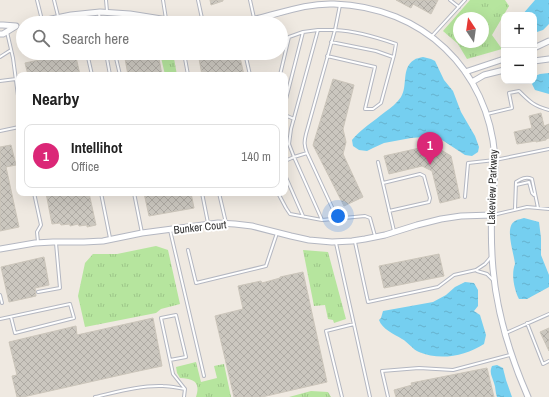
<!DOCTYPE html>
<html lang="en">
<head>
<meta charset="utf-8">
<style>
  :root { --surface:#fff; --page:#f2f2f2; --text:#222; --muted:#767676; --line:#e0e0e0; --accent:#db2777 }
  body { margin:0; font-family:"Archivo Narrow",sans-serif; background:var(--page); color:var(--text) }
  .controls { position:absolute; right:12px; top:12px; display:grid; overflow:hidden; border-radius:8px; box-shadow:0 4px 16px #0002 }
  .controls button { width:36px; height:36px; display:grid; place-items:center; padding:0; border:0; border-bottom:1px solid var(--line); background:var(--surface); color:var(--text); font:20px sans-serif }
  .compass { position:absolute; left:453px; top:12px; width:36px; height:36px; border-radius:50%; background:var(--surface); box-shadow:0 4px 16px #0002; rotate:347deg }
  .you { position:absolute; left:338px; top:216px; width:14px; height:14px; margin:-10px; border:3px solid #fff; border-radius:50%; background:#1a73e8; box-shadow:0 0 0 6px #1a73e833 }
  .badge { display:grid; place-items:center; width:26px; height:26px; border-radius:50%; background:var(--accent); color:#fff; font-size:13px; font-weight:700 }
  .pin { position:absolute; translate:-50% -33px; filter:drop-shadow(0 1px 2px #0008) }
  .pin::after { content:''; position:absolute; top:21px; width:14px; height:12px; background:inherit; clip-path:polygon(0 0,100% 0,50% 100%) }
  .list { margin:0; padding:0; list-style:none }
  h2 { display:flex; justify-content:space-between; align-items:center; height:52px; margin:0; padding:0 16px; font-size:17px }
  h2 small { font-size:13px; font-weight:400; color:var(--muted) }
  .list li { display:grid; grid-template-columns:26px 1fr auto; gap:12px; align-items:center; box-sizing:border-box; height:64px; margin:0 8px 8px; padding:0 8px; border:1px solid var(--line); border-radius:8px }
  .list b { display:block; font-size:15px; white-space:nowrap }
  .list p { margin:0; font-size:13px; white-space:nowrap; color:var(--muted) }
  .list em { font-size:13px; font-style:normal; color:var(--muted) }
  .icon { flex:none; width:22px; height:22px; fill:none; stroke:currentColor; stroke-width:2; stroke-linecap:round; stroke-linejoin:round }
  .map { position:relative; flex:none; width:549px; height:397px; overflow:hidden }
  .search { position:absolute; background:var(--surface); box-shadow:0 4px 16px #0002; left:16px; top:16px; width:272px; height:44px; display:flex; align-items:center; gap:10px; box-sizing:border-box; padding:0 14px; border-radius:22px; color:var(--muted); font-size:15px }
  .panel { position:absolute; background:var(--surface); box-shadow:0 4px 16px #0002; left:16px; top:72px; width:272px; height:124px; border-radius:8px }
  .map>svg:first-child { display:block }
</style>
</head>
<body>
<div class="map">
<svg width="549" height="397" viewBox="0 0 549 397">
  <defs>
    <pattern id="grass-tufts" width="24" height="20" patternUnits="userSpaceOnUse"><rect width="24" height="20" fill="#b6e59e"/><path d="M3 7l-1-3M5 7V3M7 7l1-3M15 17l-1-3M17 17v-4M19 17l1-3" fill="none" stroke="#9dc588"/></pattern>
    <pattern id="water-ripples" width="26" height="14" patternUnits="userSpaceOnUse"><rect width="26" height="14" fill="#75cff0"/><path d="M2 4q2-2 4 0t4 0M15 11q2-2 4 0t4 0" fill="none" stroke="#66b2ce"/></pattern>
    <pattern id="building-cross-hatch" width="8" height="8" patternUnits="userSpaceOnUse"><rect width="8" height="8" fill="#cbc7bf"/><path d="M0 0l8 8M0 8l8-8" fill="none" stroke="#afaba4"/></pattern>
  </defs>
  <rect width="100%" height="100%" fill="#efe9e1"/>
  <!-- grass -->
  <path fill="url(#grass-tufts)" fill-rule="evenodd" d="M470,0H505L509,6L492,35L502,49L467,59L458,44L443,31ZM459,18H483V42H459Z
    M111,17L147,23H112Z
    M160,53H173L177,75H165Z
    M156,246L168,250L180,304L161,309L156,313L85,327L78,296L85,263L93,254H117Z
    M303,250L328,252L346,319L334,323L333,320L328,319L325,305L314,306Z
    M196,362L201,382L217,378L214,366L224,364L231,397H196C201,381 193,379 180,378L177,373L176,367Z
    M311,391L328,392L331,397H289Z"/>
  <!-- water -->
  <path fill="url(#water-ripples)" d="M535,0H549V24L543,30L534,33V15H522Z
    M423,57L431,59L435,61L444,80L453,91L461,112L475,136L479,147L478,152L472,156L465,155L436,136L411,138L384,143L373,148L367,151L359,150L353,146L352,140C361,129 374,121 385,112C391,108 397,103 401,97C408,86 401,68 414,60C416,58 420,58 423,57Z
    M549,73V94L535,90L532,84L531,81H534L535,76L540,74Z
    M524,218L539,222L541,238V255L549,275V287L527,299H519C514,289 511,274 515,264C514,253 504,227 515,221C518,219 522,219 524,218Z
    M465,282L474,283L478,290V306L474,311L480,315L486,335L484,344C465,356 440,361 419,352C412,349 408,342 402,339C394,334 382,329 379,320L381,318L383,311L433,302L446,295L455,287Z
    M497,365L503,368L506,380L512,397H497C495,392 496,388 494,383C492,376 489,373 492,366Z"/>
  <!-- building -->
  <path fill="url(#building-cross-hatch)" stroke="#cbc5ba" d="M210,0H223V1L211,5Z
    M396,0H438L431,14L413,4L411,8Z
    M72,53H75L80,56L76,57L80,75H28L25,63Z
    M124,53H158L162,75H128Z
    M198,53H239L244,75H202Z
    M333,79L354,85L343,129L346,142L343,154L363,197L344,206L313,145Z
    M541,113L544,126L549,124V138L546,139V140L536,142V141L517,144L514,132L532,128L529,116Z
    M11,145L16,165L6,167L19,227L0,231V147Z
    M433,145L451,156L460,198L440,203L432,171L422,166L389,174L384,156Z
    M46,193H89L96,225L87,227V225L79,226L78,224L70,226V224L61,225L60,223L52,224Z
    M144,193H191L194,208L149,216Z
    M439,254L444,276L384,288L379,266Z
    M44,257L49,285L35,288L36,296L9,302L1,267Z
    M303,272L327,382L262,397H234L215,316L243,309L238,286L261,281L262,283L280,278V277Z
    M153,318L162,366L134,372L23,397H17L12,376L17,375L9,342L76,326L77,335Z
    M549,328V351L540,332Z
    M487,368L494,397H396L394,390L412,385L411,383Z"/>
  <g fill="none" stroke-linecap="round" stroke-linejoin="round">
    <!-- service casing -->
    <g stroke="#b4b7c1" stroke-width="4">
      <path id="service" d="M37,0L42,20
        M54,0L58,16
        M106,0L107,11
        M163,0L166,19
        M198,0L203,23
        M250,0L254,18
        M450,0L459,7
        M99,14L101,23
        M78,15L80,23
        M7,32L13,58L19,103
        M432,36L465,0
        M331,42L376,51L393,57
        M87,53L92,75
        M106,53L110,75
        M184,53L188,75
        M245,53L250,75
        M106,55L116,58L120,75
        M0,57L11,50
        M280,75L289,37L303,32L318,30
        M0,81L16,79
        M285,103L303,32
        M487,114L512,108L509,93L519,91C530,102 534,106 549,110
        M285,115L294,119
        M0,131L19,127
        M307,153C304,145 304,142 306,134L335,30C356,31 376,37 396,44L394,55L381,103L373,109H365L375,67L327,56
        M285,161L294,157L289,144L291,129L318,30H335L340,5
        M378,162L394,231
        M285,175L303,216
        M383,183L420,174L424,176L430,198L429,202L389,211
        M516,185L529,182L532,193L534,195
        M34,193L41,225L37,232L38,242
        M101,193L110,238
        M134,193L142,233
        M202,193L208,223
        M219,193L226,223
        M278,193L286,208L290,214L322,220L365,216L370,218L375,236
        M465,197L468,163L495,160L549,149
        M515,209L516,182C521,179 526,176 532,179L538,208
        M493,215L527,207L549,209
        M322,220L294,157L307,153L337,218
        M170,230L204,376
        M355,242L368,302L438,287L454,275L476,270L485,264L491,257
        M336,243L370,397
        M188,250L196,283L266,266L277,233
        M477,271L487,274L494,281
        M38,292L60,288L56,243
        M0,295L2,303
        M0,319L70,304L74,318L15,333L11,317
        M527,323L543,364L549,361
        M506,333L549,314
        M170,360L186,357L176,315L161,318L173,374L185,389L184,397
        M95,397C117,392 141,385 163,386C170,386 178,388 185,389
        M342,397L326,331L354,324
        M388,397L382,371L419,368L453,370L510,355"/>
    </g>
    <!-- tertiary casing -->
    <g stroke="#b4b7c1" stroke-width="7">
      <path id="tertiary" d="M32,23L71,15L100,12L130,14L174,21L188,23
        M227,23C238,22 249,21 260,18C284,12 308,3 334,4C423,7 488,69 495,157C496,173 493,188 492,203C491,225 491,247 493,269C497,314 510,356 528,397
        M0,25H3L16,26L3,34H0
        M534,48L549,41
        M534,61L549,59
        M465,72L504,59
        M472,82L484,75L504,70
        M0,249L35,243L53,242H84L103,241L142,233L218,223L235,224L252,226L291,236L309,240L332,242L352,241L365,239L385,235L417,225L441,219L461,216L492,215"/>
    </g>
    <!-- service -->
    <use href="#service" stroke="#fff" stroke-width="2"/>
    <!-- tertiary -->
    <use href="#tertiary" stroke="#fff" stroke-width="5"/>
  </g>
  <g text-anchor="middle" dominant-baseline="central" stroke-width="4" stroke-linejoin="round" paint-order="stroke">
    <!-- street labels -->
    <g font-size="11" fill="#2e2e2e" stroke="#fff">
      <text transform="translate(492 187) rotate(-88)">Lakeview Parkway</text>
      <text transform="translate(200 227) rotate(-6)">Bunker Court</text>
    </g>
  </g>
</svg>
<div class="controls">
<button>+</button>
<button>−</button>
</div>
<svg class="compass" viewBox="-18 -18 36 36"><path d="M0-13l5 13h-10z" fill="#e53935"/><path d="M0 13l5-13h-10z" fill="#767676"/></svg>
<div class="you"></div>
<div class="pin badge" style="left:430px;top:165px">1</div>
<div class="search"><svg class="icon" aria-label="search" viewBox="0 0 24 24"><circle cx="10" cy="10" r="6"/><path d="M15 15l6 6"/></svg>Search here</div>
<section class="panel">
<h2>Nearby<small></small></h2>
<ul class="list">
<li><span class="badge">1</span><div><b>Intellihot</b><p>Office</p></div><em>140 m</em></li>
</ul>
</section>
</div>
</body>
</html>
